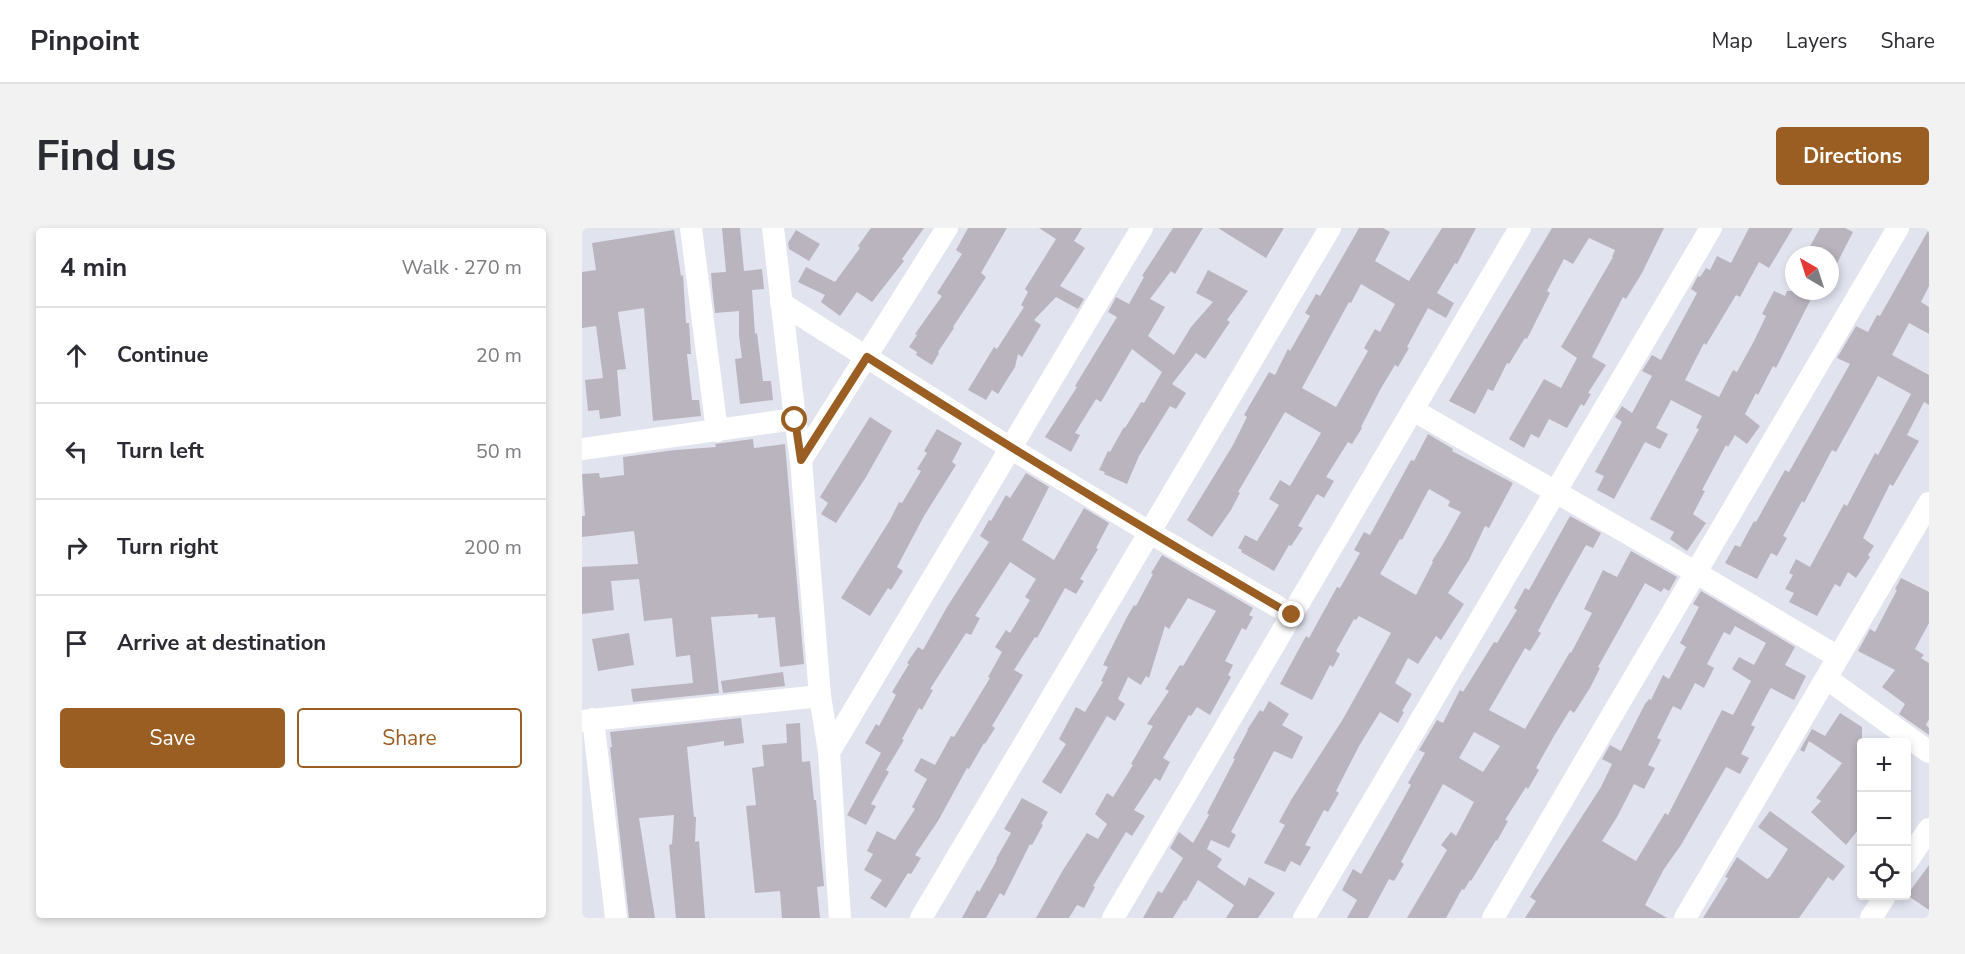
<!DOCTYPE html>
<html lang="en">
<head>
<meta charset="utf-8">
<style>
  :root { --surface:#fff; --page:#f2f2f3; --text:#2b2b33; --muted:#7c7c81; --line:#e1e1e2; --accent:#9b5e22 }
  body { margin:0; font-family:"Nunito Sans",sans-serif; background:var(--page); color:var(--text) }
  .controls { position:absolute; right:18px; bottom:18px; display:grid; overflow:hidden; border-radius:6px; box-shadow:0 3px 9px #0003 }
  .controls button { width:54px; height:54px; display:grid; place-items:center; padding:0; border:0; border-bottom:2px solid var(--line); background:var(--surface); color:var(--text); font:30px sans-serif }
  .compass { position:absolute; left:1203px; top:18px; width:54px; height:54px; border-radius:50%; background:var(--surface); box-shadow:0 3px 9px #0003; rotate:321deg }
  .stop { position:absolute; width:18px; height:18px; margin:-14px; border:4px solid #9b5e22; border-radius:50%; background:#fff }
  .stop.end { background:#9b5e22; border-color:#fff; box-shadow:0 2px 6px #0008 }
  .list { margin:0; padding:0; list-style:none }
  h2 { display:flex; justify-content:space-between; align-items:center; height:78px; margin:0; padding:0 24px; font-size:26px }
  h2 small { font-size:20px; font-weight:400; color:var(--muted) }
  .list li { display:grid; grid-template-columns:39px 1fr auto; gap:18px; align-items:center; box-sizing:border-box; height:96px; padding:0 24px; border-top:2px solid var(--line) }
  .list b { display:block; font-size:22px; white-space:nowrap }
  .list em { font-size:20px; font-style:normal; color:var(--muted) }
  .actions { display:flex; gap:12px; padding:18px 24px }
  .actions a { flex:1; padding:14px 0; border:2px solid var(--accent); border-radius:6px; text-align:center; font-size:21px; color:var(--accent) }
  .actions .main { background:var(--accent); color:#fff }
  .icon { flex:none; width:33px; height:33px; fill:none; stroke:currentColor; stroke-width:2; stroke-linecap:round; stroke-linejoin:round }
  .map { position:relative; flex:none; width:1347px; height:690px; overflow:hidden; border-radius:6px }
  header { display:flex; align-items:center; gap:36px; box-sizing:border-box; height:84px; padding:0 30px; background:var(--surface); border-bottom:2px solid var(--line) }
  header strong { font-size:28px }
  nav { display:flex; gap:33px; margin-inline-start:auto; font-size:21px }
  .intro { display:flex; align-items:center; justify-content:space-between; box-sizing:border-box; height:144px; padding:0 36px }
  h1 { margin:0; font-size:42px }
  .button { padding:15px 27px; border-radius:6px; background:var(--accent); color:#fff; font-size:21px; font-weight:700 }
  main { display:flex; gap:36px; padding:0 36px }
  aside { flex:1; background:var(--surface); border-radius:6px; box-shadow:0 3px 9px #0003 }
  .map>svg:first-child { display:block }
</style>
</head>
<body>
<header>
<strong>Pinpoint</strong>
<nav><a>Map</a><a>Layers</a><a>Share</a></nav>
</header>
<div class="intro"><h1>Find us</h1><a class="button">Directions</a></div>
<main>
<aside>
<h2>4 min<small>Walk · 270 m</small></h2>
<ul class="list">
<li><svg class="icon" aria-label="ahead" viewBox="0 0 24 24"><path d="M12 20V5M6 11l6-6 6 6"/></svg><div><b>Continue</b></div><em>20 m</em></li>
<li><svg class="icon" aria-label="left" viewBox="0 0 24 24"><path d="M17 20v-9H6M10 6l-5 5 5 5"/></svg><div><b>Turn left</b></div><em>50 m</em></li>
<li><svg class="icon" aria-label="right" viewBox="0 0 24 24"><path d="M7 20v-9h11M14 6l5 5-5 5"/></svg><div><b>Turn right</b></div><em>200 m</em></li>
<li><svg class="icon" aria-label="arrive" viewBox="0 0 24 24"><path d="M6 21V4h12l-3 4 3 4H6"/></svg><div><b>Arrive at destination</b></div></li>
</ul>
<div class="actions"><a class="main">Save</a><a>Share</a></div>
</aside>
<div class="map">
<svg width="1347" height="690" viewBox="0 0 1347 690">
  <rect width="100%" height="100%" fill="#e1e3ef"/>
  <!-- building -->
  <path fill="#bab4bf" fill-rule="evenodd" d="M140,0H158L162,43L180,41L182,61L170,62L173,106L175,105L181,153H189L191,172L158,176L153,131L160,130L157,108V83L133,85L130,58L129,45L144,44Z
    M289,0H342L320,31L322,33L290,74L275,64L258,88L239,74L243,67L216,54L224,39L253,54L278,20L276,18Z
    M386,0H425L399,45L404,49L371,99L372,100L356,124L357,125L350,137L334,127L335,124L327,119L335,107L333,106L360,68L355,65L380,26L374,22Z
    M457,0H500L492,13L503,20L478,58L502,71L496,81L474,69L452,92L459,97L440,129L436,126L433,139L416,166L410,162L404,172L386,162L412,119L415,121L442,79L439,77L446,64L443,61L474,11Z
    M591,0H621L593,46L589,43L568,71L583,79L566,108L592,127L609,99L631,74L614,65L626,42L666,63L645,92L648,94L623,131L614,125L590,156L604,165L594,181L588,178L557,228L545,256L522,246L523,244L517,242L526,223L528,224L542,199L543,200L559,174L562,175L580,144L550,121L519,174L514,171L493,205L498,207L489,224L463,209L495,159L493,158L535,89L526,84L534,69L547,76L562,49L560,48Z
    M636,0H702L684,30Z
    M777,0H801L808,4L793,33L827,53L860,0H894L875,36L873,35L855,65L872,75L864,90L846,80L825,119L827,120L816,139L813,137L798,162L779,199L780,200L770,216L766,214L744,249L752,253L742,270L735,266L716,298L721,300L709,318L707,317L692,343L659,324L660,322L656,320L663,307L675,313L697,277L687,271L698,252L708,258L739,205L703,184L656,264L658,265L649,282L630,309L605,292L651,217L665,189L662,187L687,144L693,147L706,121L708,123L728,88L723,85L734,66L738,68ZM779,56L813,76L798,104L793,101L782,120L786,123L754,179L720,160L767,74L769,75Z
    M970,0H1082L1060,45L1044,71L1041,69L1010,129L1024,137L1006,165L1009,166L1002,178L999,176L985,200L967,191L957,210L949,206L942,220L927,211L962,151L979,160L995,130L979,119L1031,29H1030L1033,22L1007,10L991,36L982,31L965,63L968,65L945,111L943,110L927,136L925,135L911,163L906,161L893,186L867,173Z
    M1167,0H1211L1187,40L1177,34L1158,69L1154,67L1124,117L1122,115L1103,152L1137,169L1151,142L1155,144L1172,113L1184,88L1180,86L1192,63L1203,68L1205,63H1233L1194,140L1191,138L1176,167L1174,165L1163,186L1178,198L1165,216L1153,207L1146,219L1144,217L1120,262L1123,263L1111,286L1124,295L1105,323L1088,311L1092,304L1068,291L1117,201L1114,200L1120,188L1089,172L1074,200L1086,206L1078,221L1063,214L1032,271L1015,262L1022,248L1013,244L1040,194L1033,189L1040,178L1050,185L1070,148L1060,143L1070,127L1079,132L1115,65L1109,61L1116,48L1118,49L1124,40L1128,42L1135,28L1149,35Z
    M1238,0H1263L1271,4L1248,49V27H1236L1226,22Z
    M1347,1V58L1339,74L1347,79V106L1327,95L1310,127L1347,147V177L1342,174L1325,207L1337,213L1311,258L1308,256L1281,310L1292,318L1286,327L1288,329L1274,350L1266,344L1258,359L1253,356L1235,388L1207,374L1212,365L1203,361L1211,347L1207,345L1214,331L1228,339L1262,276L1265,278L1293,225L1296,227L1329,166L1296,148L1254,224L1250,222L1222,275L1220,273L1201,308L1205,310L1195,328L1189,325L1175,351L1143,335L1153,317L1158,319L1172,293L1174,294L1203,242L1207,244L1268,136L1255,130L1274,98L1286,104L1295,87L1298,88Z
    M92,2L99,48L101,47L104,95H107L109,126H105L110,172H117L119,188L71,193L62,80L36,84L44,141L35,142L39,188L18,191L17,182L6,183L3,152L21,150L14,98L0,100V44L14,42L10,15Z
    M214,2L238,16L227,33L207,21L206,15Z
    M288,189L310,203L284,249L254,295L239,286L246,275L238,269Z
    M355,201L380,215L370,234L374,237L342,288L315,339L321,343L309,362L306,360L288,388L259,370L308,292L317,274L320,275L339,243L335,241L345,225L342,223Z
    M846,206L871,221L870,223L931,255L907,300L903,298L887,332L866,365L882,376L859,412L854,408L836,436L826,430L813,455L830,466L820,483L822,484L816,495L798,484L777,518L754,563L757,565L746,584L742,582L723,617L729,619L718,638L709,633L703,644L682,635L703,597L697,594L709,572L761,491L809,405L777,388L774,392L772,391L754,423L758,426L751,439L748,437L730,472L698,456L724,408L727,410L755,359L758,360L778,325L772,322L782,304L788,307L829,232L832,233ZM847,261L868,273L866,278L879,284L861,316L850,333L851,334L834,367L798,346L818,311L820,312Z
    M171,211L172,220L203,216L222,436L198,439L193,389L176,390V386L129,389L137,465L51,474L49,461L111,455L108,427L94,429L90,390L62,393L57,351L29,353L32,382L0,386V339L56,336L52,303L0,309V288H3L0,246L17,245L18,250L42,247L41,229L93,222L134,219L133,216Z
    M444,245L467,259L440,312L472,332L502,280L527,295L514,320L516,321L498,351L502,353L494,366L483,360L455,410L453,409L432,442L441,447L410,498L413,500L403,516L402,515L387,541L385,540L356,593L333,627L339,630L329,646L326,645L304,680L288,670L300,652L282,642L291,626L285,623L295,603L313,612L333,581L330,579L345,551L332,543L339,530L353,537L369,508L372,509L408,450L406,449L420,424L413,419L424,402L428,405L448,372L443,369L454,351L428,334L393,388L398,390L389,407L384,405L348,461L351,462L340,482L337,480L320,511L322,512L304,542L307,544L289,576L294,578L284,597L265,587L299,525L283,515L294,496L297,498L314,467L310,464L327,436L325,435L336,419L341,422L365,379L407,314L398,308L407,292L409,293L424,267L428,270Z
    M988,288L1019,305L1011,320L1004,317L974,370L956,403L959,405L948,423L943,420L907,482L943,501L988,424L989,425L1010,385L1002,381L1021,342L1035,349L1049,323L1095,349L1087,363L1082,360L1079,364L1063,355L1016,439L1018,440L1008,460L992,485L988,482L972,508L954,540L957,542L946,561L944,559L923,592L926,593L915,613L914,612L889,653L888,652L882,662L880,661L864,690H825L865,622L859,617L869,604L874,608L892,574L861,556L819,634L822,636L812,653L807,651L786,690H765L775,672L760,662L771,641L779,646L808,595L829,557L826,555L843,525L837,522L855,492L861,495L878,462L881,464L912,414L915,415L935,382L932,380L943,360L947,362ZM892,504L918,518L901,544L877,530Z
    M580,327L671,380L667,387L671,389L664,402L660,400L643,433L651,437L646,447L649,449L628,487L615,479L609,488L607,487L581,530L588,534L578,553L573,550L552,582L563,588L550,608L544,604L511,658L513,659L502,680L495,677L487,690H454L481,642L505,605L516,611L525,596L513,586L525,565L531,569L551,537L549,536L571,498L565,496L587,463L583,461L598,437L601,438L634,383L606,370L587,401L583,398L567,450L564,448L559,457L546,449L536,471L543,476L533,493L525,488L479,566L460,554L484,516L477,511L494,479L503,484L521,454L519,453L526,439L521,437L545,389L552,377L554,378L571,346L569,345Z
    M1319,350L1347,364V395L1333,421L1342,427L1339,430L1347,435V491L1344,497L1347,500V507L1317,486L1323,476L1300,459L1313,442L1276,423L1288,401L1293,404L1315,362L1313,361Z
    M1119,363L1213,419L1203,437L1224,448L1212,472L1189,460L1187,463L1169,497L1173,499L1159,526L1167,530L1158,546L1144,539L1099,617L1082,641L1063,677L1085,690H943L954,673L948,669L1019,559L1030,536L1020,531L1028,517L1039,523L1063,476L1067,471L1069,472L1081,447L1087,451L1104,419L1098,415L1117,379L1111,376ZM1153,398L1184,415L1172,437L1157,429L1150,441L1169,453L1151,487L1140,482L1086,587L1083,585L1054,633L1020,613L1035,589L1052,556L1062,561L1073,540L1066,537L1079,512L1075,510L1091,478L1099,482L1113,455L1122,460L1132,440L1125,436L1142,404L1148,407Z
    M47,405L52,437L16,443L10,411Z
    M201,444L203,458L141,465L139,453Z
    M687,473L707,486L700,497L721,509L710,531L692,523L649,604L654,607L647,620L629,612L625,621L640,631L635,639L663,658L667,649L693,665L676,690H644L652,677L616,652L604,673L602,672L591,690H561L576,663L580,665L601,630L588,620L597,604L611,615L627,587L625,585L653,531L651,530L666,502H665L678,482L681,484Z
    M1258,485L1280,499V597L1264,617L1229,584L1239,573L1234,570L1260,535L1227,513L1222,524L1218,522L1230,501L1243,508Z
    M159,490L162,515L142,518V513L105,519L112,589H114L113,614L117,613L123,690H94L87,617L90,616L92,587L57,590L73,690H47L28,519H30L28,504Z
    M218,495L220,534L228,533L232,572H234L242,658L235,659L238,690H200L198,663L173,665L164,578L174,577L170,540L182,538L180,517L205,515L204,496Z
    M440,570L466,584L459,596L461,597L450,617L448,616L422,668L418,665L404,690H380L395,662L397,664L415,632L414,631L429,605L422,601Z
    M1188,583L1263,638L1251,653L1246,649L1217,690H1121L1146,650L1143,649L1155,629L1185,651L1188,649L1206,621L1176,599Z
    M1347,637V682L1325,667Z"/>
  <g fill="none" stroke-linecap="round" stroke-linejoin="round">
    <!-- minor -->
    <path stroke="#fff" stroke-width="22" d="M109,0L135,203
      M199,75L430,221L567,304L710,387
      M831,182L1113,344L1256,429
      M213,191L219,232L238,468L247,524L258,690
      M0,221L213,191L191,0
      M219,232L365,0
      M1244,450L1347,524
      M11,491L34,690
      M0,493L238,468
      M247,524L560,0
      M1324,635L1347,601
      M339,690L748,0
      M531,690L938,0
      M722,690L1129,0
      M911,690L1316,0
      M1103,690L1347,275
      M1289,690L1303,668"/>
  </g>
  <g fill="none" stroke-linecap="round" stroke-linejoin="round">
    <!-- route -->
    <path stroke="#9b5e22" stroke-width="8" d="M213,192L219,232L285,129C425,218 567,304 710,387"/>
  </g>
</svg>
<div class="controls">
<button>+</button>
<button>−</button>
<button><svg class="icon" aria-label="locate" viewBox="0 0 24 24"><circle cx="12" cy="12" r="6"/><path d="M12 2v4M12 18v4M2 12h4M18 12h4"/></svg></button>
</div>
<svg class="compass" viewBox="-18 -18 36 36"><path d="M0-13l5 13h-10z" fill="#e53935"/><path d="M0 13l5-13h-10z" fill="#7c7c81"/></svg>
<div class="stop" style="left:213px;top:192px"></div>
<div class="stop end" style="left:710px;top:387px"></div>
</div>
</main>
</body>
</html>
